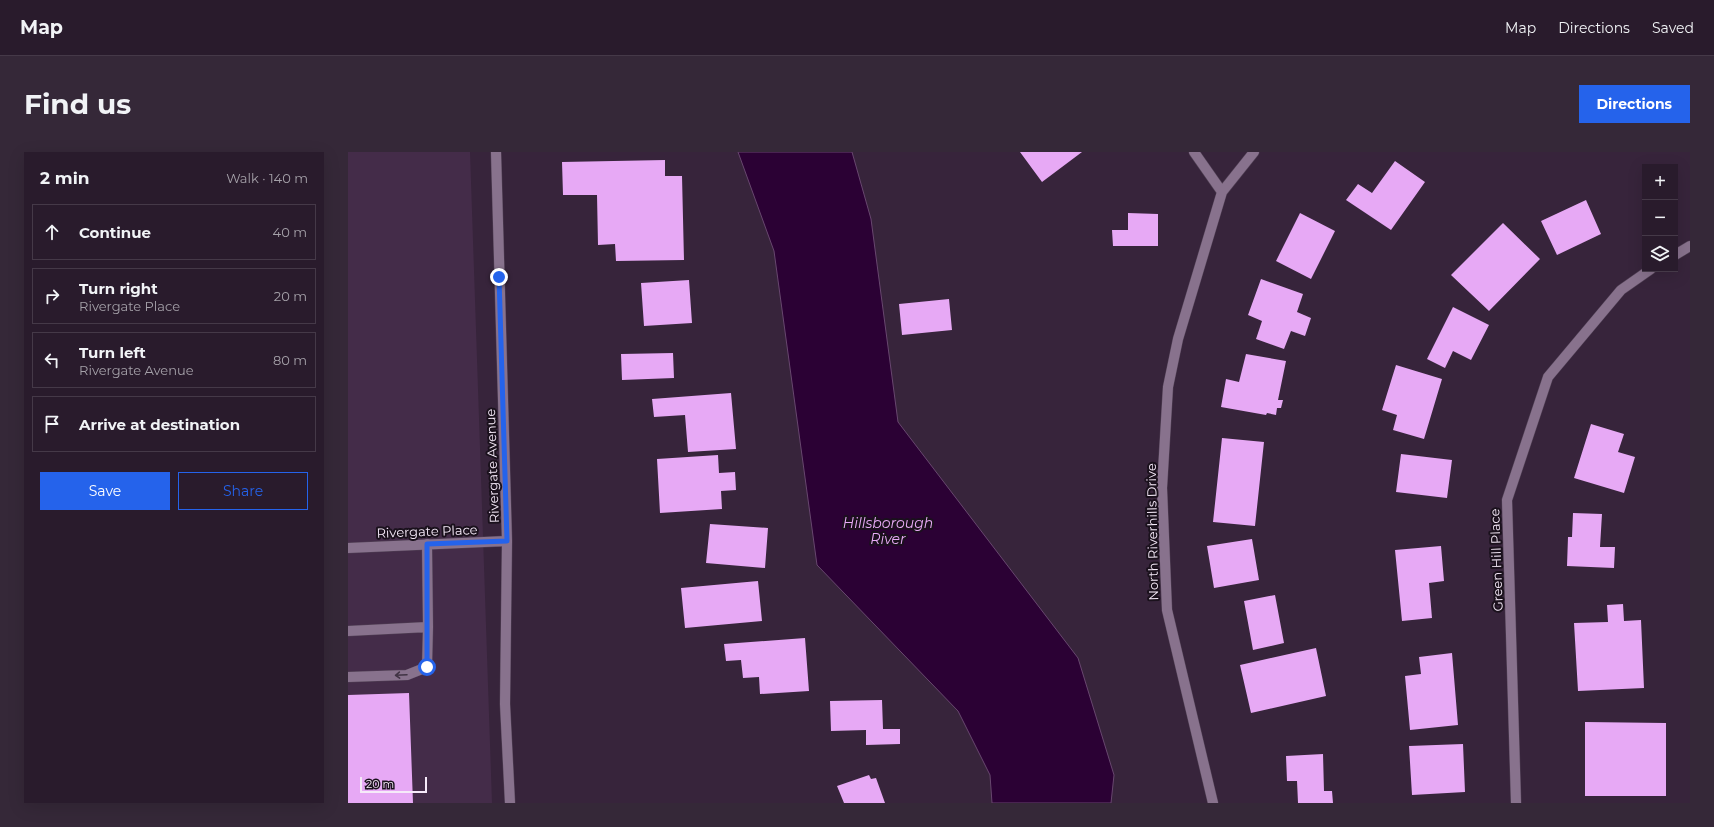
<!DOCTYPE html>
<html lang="en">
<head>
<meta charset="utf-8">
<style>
  :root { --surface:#291b2c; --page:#352838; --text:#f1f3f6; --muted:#a5a1a9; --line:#453948; --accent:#2563eb }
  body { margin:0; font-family:Montserrat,sans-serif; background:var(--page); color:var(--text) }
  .controls { position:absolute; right:12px; top:12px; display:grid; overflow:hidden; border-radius:0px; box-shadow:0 4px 16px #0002 }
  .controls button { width:36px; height:36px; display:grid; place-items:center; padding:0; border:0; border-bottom:1px solid var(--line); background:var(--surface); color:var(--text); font:20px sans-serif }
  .scale { position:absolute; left:12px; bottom:10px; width:67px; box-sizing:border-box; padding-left:4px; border:2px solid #f6eaf9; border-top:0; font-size:11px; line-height:14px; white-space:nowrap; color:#f6eaf9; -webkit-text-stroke:3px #1a111c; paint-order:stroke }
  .stop { position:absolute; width:12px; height:12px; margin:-9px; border:3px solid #2563eb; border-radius:50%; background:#fff }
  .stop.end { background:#2563eb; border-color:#fff; box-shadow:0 1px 4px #0008 }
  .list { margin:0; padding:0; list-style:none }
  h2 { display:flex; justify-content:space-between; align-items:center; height:52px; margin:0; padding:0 16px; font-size:17px }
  h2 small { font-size:13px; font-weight:400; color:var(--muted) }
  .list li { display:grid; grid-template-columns:26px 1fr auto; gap:12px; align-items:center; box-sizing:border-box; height:56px; margin:0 8px 8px; padding:0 8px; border:1px solid var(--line); border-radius:0px }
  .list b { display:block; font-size:15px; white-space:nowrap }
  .list p { margin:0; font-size:13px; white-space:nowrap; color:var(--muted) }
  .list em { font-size:13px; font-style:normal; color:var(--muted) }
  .actions { display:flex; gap:8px; padding:12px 16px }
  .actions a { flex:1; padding:9px 0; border:1px solid var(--accent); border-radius:0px; text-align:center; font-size:14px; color:var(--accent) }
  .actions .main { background:var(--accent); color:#fff }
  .icon { flex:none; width:22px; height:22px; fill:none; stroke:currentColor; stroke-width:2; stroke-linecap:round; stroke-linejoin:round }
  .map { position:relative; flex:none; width:1342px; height:651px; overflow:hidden; border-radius:0px }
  header { display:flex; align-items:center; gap:24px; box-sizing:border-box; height:56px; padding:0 20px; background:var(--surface); border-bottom:1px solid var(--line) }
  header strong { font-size:19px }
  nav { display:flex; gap:22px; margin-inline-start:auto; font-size:14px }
  .intro { display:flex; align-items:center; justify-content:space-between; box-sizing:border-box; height:96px; padding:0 24px }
  h1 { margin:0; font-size:28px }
  .button { padding:10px 18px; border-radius:0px; background:var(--accent); color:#fff; font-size:14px; font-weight:700 }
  main { display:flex; gap:24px; padding:0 24px }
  aside { flex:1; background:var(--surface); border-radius:0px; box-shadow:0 4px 16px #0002 }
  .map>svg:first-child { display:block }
</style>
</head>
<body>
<header>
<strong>Map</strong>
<nav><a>Map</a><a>Directions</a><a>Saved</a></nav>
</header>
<div class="intro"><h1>Find us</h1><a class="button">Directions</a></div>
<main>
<aside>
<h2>2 min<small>Walk · 140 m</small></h2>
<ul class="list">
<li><svg class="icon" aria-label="ahead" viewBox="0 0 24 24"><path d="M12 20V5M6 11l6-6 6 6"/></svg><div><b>Continue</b></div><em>40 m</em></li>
<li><svg class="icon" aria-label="right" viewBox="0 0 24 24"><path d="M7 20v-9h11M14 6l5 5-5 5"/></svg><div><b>Turn right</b><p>Rivergate Place</p></div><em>20 m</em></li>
<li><svg class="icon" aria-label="left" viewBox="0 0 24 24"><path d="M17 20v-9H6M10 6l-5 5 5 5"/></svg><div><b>Turn left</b><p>Rivergate Avenue</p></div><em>80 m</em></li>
<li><svg class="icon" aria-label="arrive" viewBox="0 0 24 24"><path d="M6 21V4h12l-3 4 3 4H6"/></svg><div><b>Arrive at destination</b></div></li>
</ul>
<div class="actions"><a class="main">Save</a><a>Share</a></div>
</aside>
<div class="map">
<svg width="1342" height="651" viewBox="0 0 1342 651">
  <rect width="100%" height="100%" fill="#37243b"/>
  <!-- built -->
  <path fill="#442c49" d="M0,0H122L144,651H0Z"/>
  <!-- water -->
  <path fill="#2b0134" stroke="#68476f" d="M390,0H504L523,67L550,270L730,506L766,623L763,651H644L642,623L610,559L469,413L426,99Z"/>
  <!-- building -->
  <path fill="#e7a9f5" d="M672,0H734L694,30Z
    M317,8V24H334L336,108L268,109L267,92L250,93L249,43H215L214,10Z
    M1047,9L1077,30L1043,78L998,48L1010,32L1024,41Z
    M1238,48L1253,82L1209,103L1193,69Z
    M780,61L810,62V94H765L764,78H780Z
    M952,61L987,79L963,127L928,109Z
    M1155,71L1192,107L1141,159L1103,123Z
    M913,127L955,142L949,160L963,166L957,184L943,179L936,197L908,187L914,169L900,163Z
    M341,128L344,171L296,174L293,131Z
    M601,147L604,178L554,183L551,152Z
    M1105,155L1141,173L1123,208L1105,199L1097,216L1079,207Z
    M325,201L326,226L274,228L273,202Z
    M898,202L938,209L930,248H935L933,256H929L928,263L919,261L918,263L873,255L878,227L891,230Z
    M1048,213L1094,227L1076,287L1045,278L1049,263L1034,258Z
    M383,241L388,297L340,300L337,263L306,265L304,247Z
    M1243,272L1276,282L1270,300L1287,305L1276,341L1226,326Z
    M874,286L916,290L907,374L865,370Z
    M1053,302L1104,308L1099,346L1048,340Z
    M370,303L371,321L387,320L388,338L373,339L374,357L312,361L309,307Z
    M1225,361L1254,362L1252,395H1267L1266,416L1219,414L1220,385H1224Z
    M362,372L420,376L417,416L358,411Z
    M904,387L911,428L866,436L859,394Z
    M1093,394L1096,429L1081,431L1084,466L1054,469L1047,398Z
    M410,429L414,469L337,476L333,436Z
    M927,443L936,491L905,498L896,449Z
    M1275,452L1276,469L1293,468L1296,536L1230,539L1226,471L1260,470L1259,453Z
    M457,486L461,539L412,542L411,525L395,526L393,508L378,509L376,492Z
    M968,496L978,544L903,561L892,513Z
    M1104,501L1110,573L1062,578L1057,524L1073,522L1071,505Z
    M61,541L65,651H0V543Z
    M534,548L535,577H552V592L518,593V578L483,579L482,549Z
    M1237,570L1318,571V644H1237Z
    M1115,592L1117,640L1064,643L1061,594Z
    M975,602L976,639H984L985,651H950L949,629H939L938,604Z
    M521,623L523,627L528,626L537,651H496L489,634Z"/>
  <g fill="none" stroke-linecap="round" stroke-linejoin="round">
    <!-- service casing -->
    <g stroke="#524256" stroke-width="11">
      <path id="service" d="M0,479L80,475L79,392
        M0,525L59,523L79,515L80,475"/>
    </g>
    <!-- minor casing -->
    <g stroke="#524256" stroke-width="11">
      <path id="minor" d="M148,0L159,389L157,552L162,651
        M846,0L874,40L830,187L820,235L814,336L819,458L865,651
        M874,40L906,0
        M1327,103L1342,94
        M0,396L159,389
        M1168,651L1159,348L1200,225L1273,138L1303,117"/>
    </g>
    <!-- service -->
    <use href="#service" stroke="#88728d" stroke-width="10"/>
    <!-- minor -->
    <use href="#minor" stroke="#88728d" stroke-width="10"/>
  </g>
  <!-- one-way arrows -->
  <defs><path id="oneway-shaft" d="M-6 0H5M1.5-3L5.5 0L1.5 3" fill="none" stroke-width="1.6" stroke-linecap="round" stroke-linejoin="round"/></defs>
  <use stroke="#403344" href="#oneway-shaft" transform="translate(53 523) rotate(177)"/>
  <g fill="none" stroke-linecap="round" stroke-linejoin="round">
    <!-- route -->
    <path stroke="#2563eb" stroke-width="5" d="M79,515V392L159,389L151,125"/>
  </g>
  <g text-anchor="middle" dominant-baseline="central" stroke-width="4" stroke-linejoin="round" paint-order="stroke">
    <!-- street labels -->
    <g font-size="13" fill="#f6eaf9" stroke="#1a111c">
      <text transform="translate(144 314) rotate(-92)">Rivergate Avenue</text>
      <text transform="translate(79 379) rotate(-2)">Rivergate Place</text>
      <text transform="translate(804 380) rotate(-91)">North Riverhills Drive</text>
      <text transform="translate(1148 408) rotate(-92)">Green Hill Place</text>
    </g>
    <!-- water labels -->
    <g font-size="14" font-style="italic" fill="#e9abf7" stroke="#1a111c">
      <text x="540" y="371">Hillsborough<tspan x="540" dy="16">River</tspan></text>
    </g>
  </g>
</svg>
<div class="controls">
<button>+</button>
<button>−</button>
<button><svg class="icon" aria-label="layers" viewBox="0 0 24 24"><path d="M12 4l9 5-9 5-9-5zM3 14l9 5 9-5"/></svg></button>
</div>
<div class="scale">20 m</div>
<div class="stop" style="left:79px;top:515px"></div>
<div class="stop end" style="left:151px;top:125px"></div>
</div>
</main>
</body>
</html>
